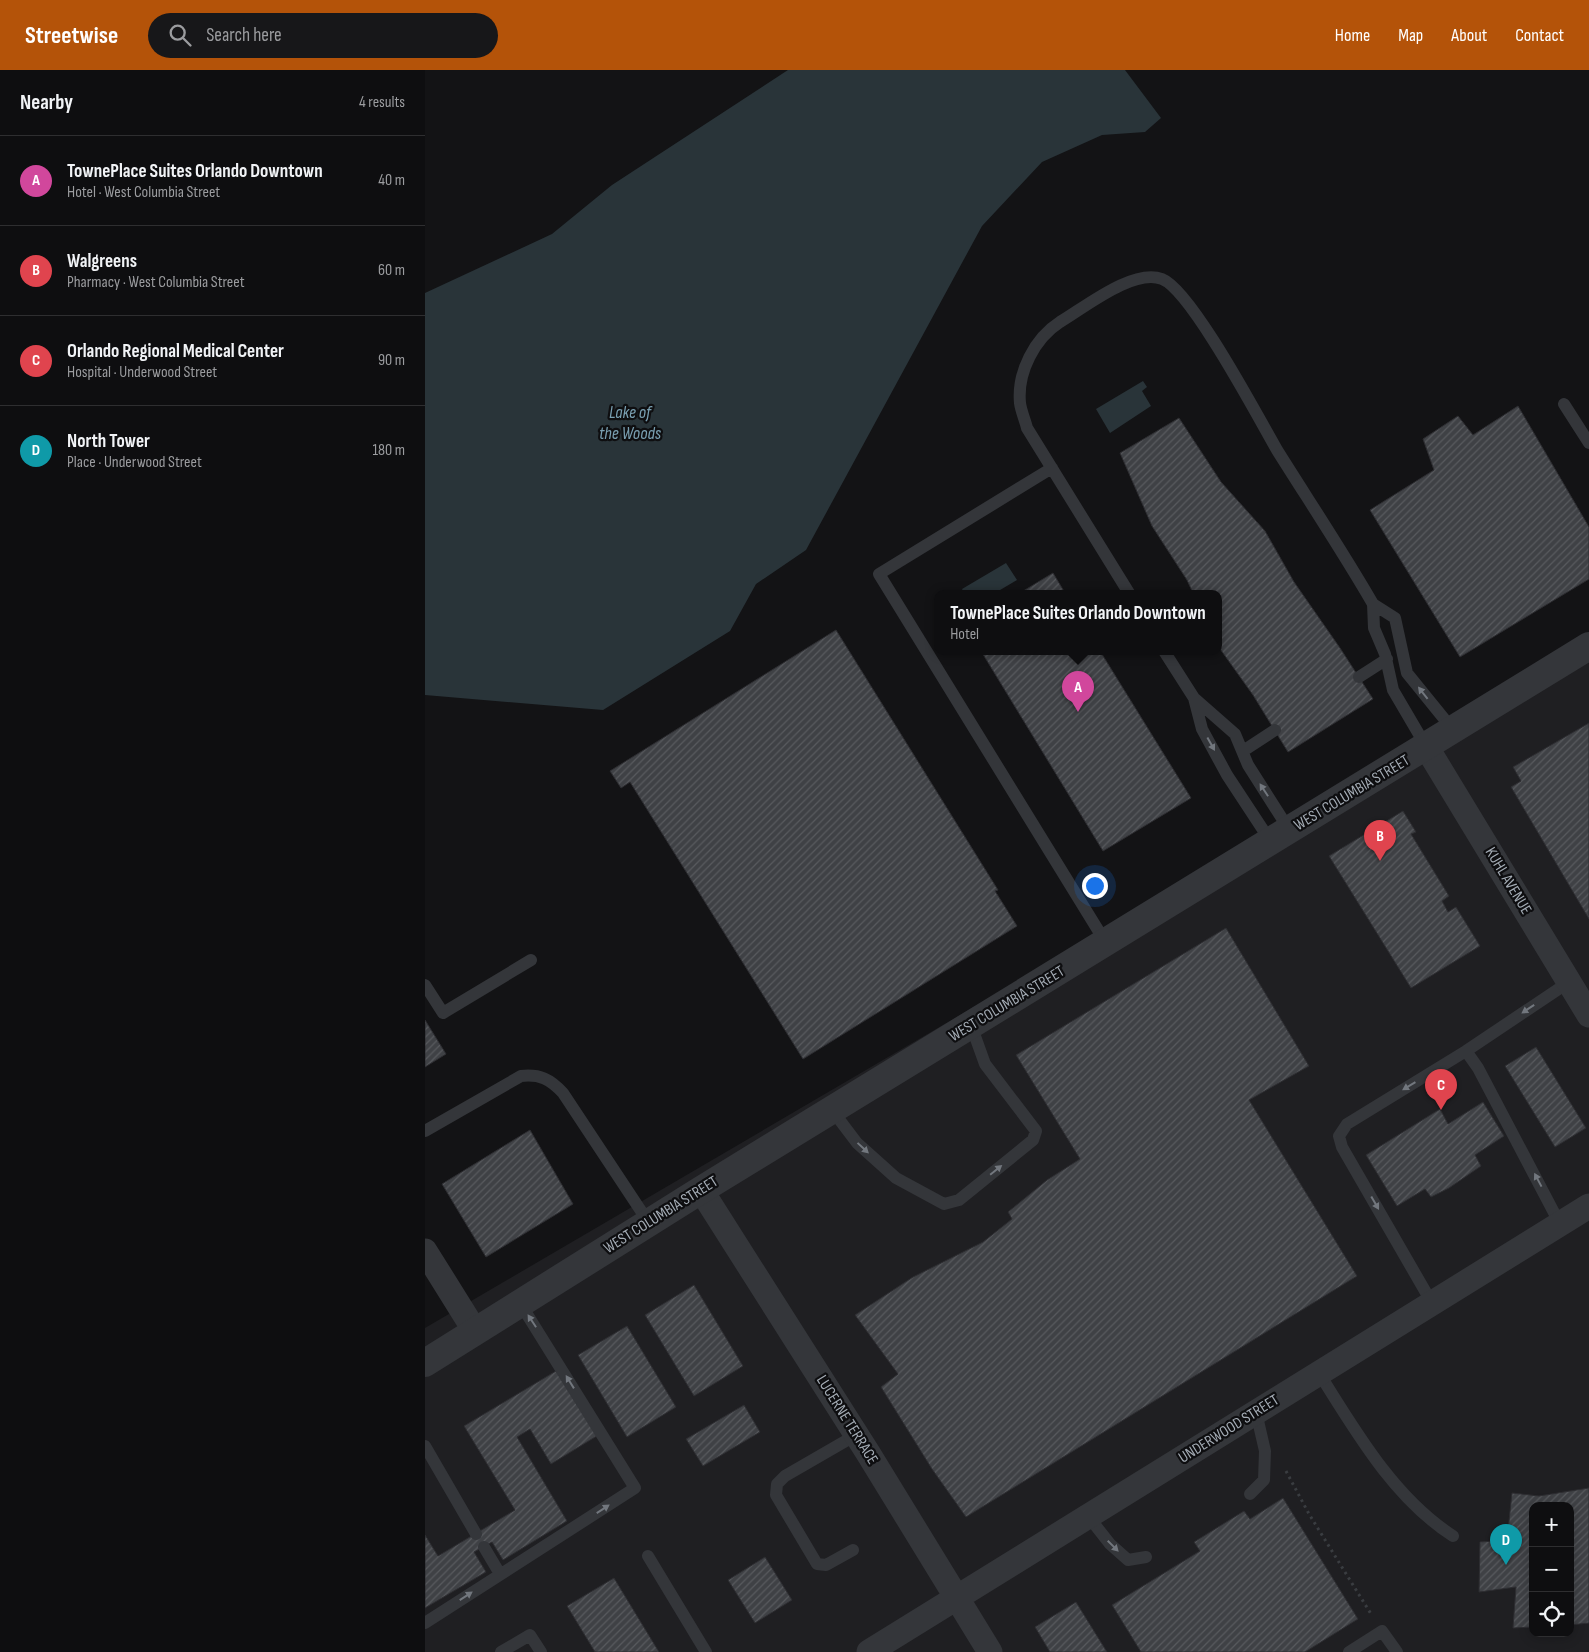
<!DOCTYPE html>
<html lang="en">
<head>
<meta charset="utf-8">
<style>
  :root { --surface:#0e0e10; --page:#171719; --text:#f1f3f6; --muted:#9b9c9f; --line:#2e2e30; --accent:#b45309 }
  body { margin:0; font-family:"Sofia Sans Condensed",sans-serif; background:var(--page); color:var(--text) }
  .controls { position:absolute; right:15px; bottom:15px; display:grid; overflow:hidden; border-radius:10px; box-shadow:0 2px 12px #0003 }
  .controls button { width:45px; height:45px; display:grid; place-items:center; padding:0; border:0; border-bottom:1px solid var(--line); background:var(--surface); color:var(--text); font:25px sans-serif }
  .you { position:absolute; left:669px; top:815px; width:18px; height:18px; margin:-12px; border:4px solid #fff; border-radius:50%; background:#1a73e8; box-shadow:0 0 0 8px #1a73e833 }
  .badge { display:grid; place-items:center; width:32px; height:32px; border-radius:50%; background:var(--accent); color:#fff; font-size:16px; font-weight:700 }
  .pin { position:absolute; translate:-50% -41px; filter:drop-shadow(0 1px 2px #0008) }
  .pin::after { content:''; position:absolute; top:26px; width:18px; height:15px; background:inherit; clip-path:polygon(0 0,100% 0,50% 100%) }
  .popup { position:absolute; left:509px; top:520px; width:288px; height:65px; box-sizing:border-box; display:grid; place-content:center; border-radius:10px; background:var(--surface); filter:drop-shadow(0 1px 4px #0005); font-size:16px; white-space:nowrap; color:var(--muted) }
  .popup b { font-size:19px; color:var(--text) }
  .popup::after { content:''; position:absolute; left:50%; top:100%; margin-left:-10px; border:10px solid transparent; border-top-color:var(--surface) }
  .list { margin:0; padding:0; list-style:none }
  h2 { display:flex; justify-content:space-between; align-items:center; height:65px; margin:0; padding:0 20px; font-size:21px }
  h2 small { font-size:16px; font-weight:400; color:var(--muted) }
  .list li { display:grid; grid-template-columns:32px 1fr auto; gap:15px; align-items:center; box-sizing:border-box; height:90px; padding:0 20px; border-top:1px solid var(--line) }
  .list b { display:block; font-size:19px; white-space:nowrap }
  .list p { margin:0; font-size:16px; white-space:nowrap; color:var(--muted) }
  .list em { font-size:16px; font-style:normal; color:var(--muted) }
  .icon { flex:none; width:28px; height:28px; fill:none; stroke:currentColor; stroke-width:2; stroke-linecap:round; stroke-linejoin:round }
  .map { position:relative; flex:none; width:1164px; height:1582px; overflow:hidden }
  header { display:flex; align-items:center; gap:30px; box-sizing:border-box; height:70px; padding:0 25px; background:var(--accent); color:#fff }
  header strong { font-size:24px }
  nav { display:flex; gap:28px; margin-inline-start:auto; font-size:18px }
  .search { width:350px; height:45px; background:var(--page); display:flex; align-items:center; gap:12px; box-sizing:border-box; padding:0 18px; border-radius:28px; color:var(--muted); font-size:19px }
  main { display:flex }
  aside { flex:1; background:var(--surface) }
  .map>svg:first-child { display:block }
</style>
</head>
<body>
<header>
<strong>Streetwise</strong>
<div class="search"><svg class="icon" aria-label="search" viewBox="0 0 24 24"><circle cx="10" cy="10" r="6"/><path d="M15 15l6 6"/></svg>Search here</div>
<nav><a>Home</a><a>Map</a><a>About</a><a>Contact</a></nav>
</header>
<main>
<aside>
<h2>Nearby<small>4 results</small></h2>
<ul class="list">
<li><span class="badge" style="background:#d1479c">A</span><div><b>TownePlace Suites Orlando Downtown</b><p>Hotel · West Columbia Street</p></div><em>40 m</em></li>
<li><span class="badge" style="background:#e0444e">B</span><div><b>Walgreens</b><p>Pharmacy · West Columbia Street</p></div><em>60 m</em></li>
<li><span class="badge" style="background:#e0444e">C</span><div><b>Orlando Regional Medical Center</b><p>Hospital · Underwood Street</p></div><em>90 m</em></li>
<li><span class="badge" style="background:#0f9aa8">D</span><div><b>North Tower</b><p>Place · Underwood Street</p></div><em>180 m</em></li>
</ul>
</aside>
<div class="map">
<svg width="1164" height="1582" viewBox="0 0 1164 1582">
  <defs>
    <pattern id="building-hatch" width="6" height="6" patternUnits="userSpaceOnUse" patternTransform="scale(1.25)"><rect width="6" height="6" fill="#3f4145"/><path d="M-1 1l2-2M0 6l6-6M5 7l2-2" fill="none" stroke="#585a5e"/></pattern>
  </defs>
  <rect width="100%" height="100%" fill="#131315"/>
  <!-- built -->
  <path fill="#1f1f22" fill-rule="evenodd" d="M1164,577V1582H0V1258ZM1108,1436H1145V1563H1108Z"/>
  <!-- water -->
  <path fill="#293439" d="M363,0H700L736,48L720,62L677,65L617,92L557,156L381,480L331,514L305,561L178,640L0,625V223L127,164L187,115Z
    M718,311L722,317L717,321L726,336L685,363L671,339Z
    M581,493L592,510L570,523H539L537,519Z"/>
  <!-- building -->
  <path fill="url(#building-hatch)" stroke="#2d2d31" d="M1093,336L1164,457V509L1035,587L945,440L1009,400L998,369L1033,346L1048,365Z
    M754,348L796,412L840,461L869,512L915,578L948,629L863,682L828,625L793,576V523H768L762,510L727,456L695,383Z
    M628,503L640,523H595Z
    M411,560L573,820L570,821L592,856L378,989L205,712L196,718L185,701Z
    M556,581H675L766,728L678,781Z
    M1164,653V849L1086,717L1096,711L1088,697Z
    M978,741L991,762L986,764L1024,826L1017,831L1023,842L1031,837L1055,876L986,918L904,786Z
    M801,858L884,996L824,1030L932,1206L541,1447L507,1399L456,1317L473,1304L430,1245L488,1207L558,1172L587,1149L583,1142L622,1110L655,1089L591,985Z
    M0,950L21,984L0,997Z
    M1111,977L1161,1058L1130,1077L1080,996Z
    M1058,1032L1079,1066L1050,1085L1056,1096L1024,1118L1006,1127L1000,1119L972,1136L941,1085L1015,1039L1023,1054Z
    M105,1060L148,1134L61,1187L17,1114Z
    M269,1215L318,1296L269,1326L220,1245Z
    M202,1256L251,1337L202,1367L153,1285Z
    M136,1298L175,1364L126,1394L105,1359L92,1367L142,1451L78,1490L67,1472L49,1482L61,1502L0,1538V1465L13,1486L90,1440L39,1356Z
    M319,1335L335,1362L278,1396L261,1369Z
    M1164,1418V1553L1145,1555V1436H1108V1557L1088,1558L1091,1517L1054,1522L1055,1472L1082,1470L1087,1423L1114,1426Z
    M858,1428L933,1549L880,1582H716L687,1535L775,1481L769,1472L819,1441L825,1449Z
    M340,1487L367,1530L330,1553L303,1510Z
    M189,1508L234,1582H170L142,1536Z
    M651,1532L682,1582H625L610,1557Z"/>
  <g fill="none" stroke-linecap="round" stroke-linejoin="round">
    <!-- path -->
    <path stroke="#3a3d41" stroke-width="3" stroke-dasharray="2.5 4" stroke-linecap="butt" d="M861,1401L884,1444L946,1544"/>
    <!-- service -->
    <path stroke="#34363a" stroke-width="12" d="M1139,334L1164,373
      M627,398L454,504L681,873
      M704,523L602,358C600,350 596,341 595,333C592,302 610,268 635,252C659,238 708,198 737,209C766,220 833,347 852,380C884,431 918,482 948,534L949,558L960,584L968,620L1002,678
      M948,534L970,548L982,603L1029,661
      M739,581L769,628L777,659L802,705L846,772
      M934,607L962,589
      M769,628L810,664L823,695L865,761
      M818,681L850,660
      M0,915L18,943L106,890
      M1041,981L1144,912
      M407,1040L432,1073L471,1108L519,1134L534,1130L608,1070L611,1061L560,994L546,955
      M0,1061L96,1006C115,1004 125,1009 138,1023L224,1153
      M1007,1233L917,1077L914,1066L922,1054L1041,981L1053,998L1135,1154
      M894,1303C931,1362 969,1428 1028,1466
      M0,1376L51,1464
      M825,1424L839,1410L840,1381L831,1342
      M663,1446L685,1474L703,1490L721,1487
      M59,1477L75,1504
      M428,1480L401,1495L392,1494L351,1425L352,1414L360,1406L431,1365
      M223,1486L281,1582
      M0,1553L210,1418L95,1233
      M76,1582L105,1565L116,1582
      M924,1582L957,1561L972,1582"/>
    <!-- minor -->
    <path stroke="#34363a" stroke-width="25" d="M1002,678L1164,945
      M276,1120L443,1383L565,1582
      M0,1181L50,1261
      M444,1582L1164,1136"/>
    <!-- tertiary -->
    <path stroke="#34363a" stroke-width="28" d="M0,1293L276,1120L1164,576"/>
  </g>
  <!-- one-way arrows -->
  <defs><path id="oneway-solid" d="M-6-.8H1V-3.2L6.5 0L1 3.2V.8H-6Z" transform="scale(1.25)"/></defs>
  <g fill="#72777e">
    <use href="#oneway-solid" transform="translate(998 623) rotate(-128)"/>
    <use href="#oneway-solid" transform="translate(786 674) rotate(61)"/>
    <use href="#oneway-solid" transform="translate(839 720) rotate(-123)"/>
    <use href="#oneway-solid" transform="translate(1103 939) rotate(146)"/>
    <use href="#oneway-solid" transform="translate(984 1016) rotate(149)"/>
    <use href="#oneway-solid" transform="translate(438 1078) rotate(43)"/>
    <use href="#oneway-solid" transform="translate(571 1100) rotate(-39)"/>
    <use href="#oneway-solid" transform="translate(1113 1110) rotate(-118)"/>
    <use href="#oneway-solid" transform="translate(950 1133) rotate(60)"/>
    <use href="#oneway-solid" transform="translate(107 1251) rotate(-123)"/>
    <use href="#oneway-solid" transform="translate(145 1312) rotate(-122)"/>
    <use href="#oneway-solid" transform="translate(178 1439) rotate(-33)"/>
    <use href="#oneway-solid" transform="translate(688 1476) rotate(45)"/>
    <use href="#oneway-solid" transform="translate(41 1526) rotate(-33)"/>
  </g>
  <g text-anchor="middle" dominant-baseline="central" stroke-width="4.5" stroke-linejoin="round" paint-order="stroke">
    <!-- street labels -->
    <g font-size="16" fill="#a4acb5" stroke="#0e0e10">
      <text transform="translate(927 723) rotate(-31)">WEST COLUMBIA STREET</text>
      <text transform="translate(1083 811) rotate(59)">KUHL AVENUE</text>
      <text transform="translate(582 934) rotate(-31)">WEST COLUMBIA STREET</text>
      <text transform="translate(236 1145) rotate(-32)">WEST COLUMBIA STREET</text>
      <text transform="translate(422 1350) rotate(58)">LUCERNE TERRACE</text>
      <text transform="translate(804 1359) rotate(-32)">UNDERWOOD STREET</text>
    </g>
    <!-- water labels -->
    <g font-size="18" font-style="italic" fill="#7aa0b2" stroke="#0e0e10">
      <text x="205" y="342">Lake of<tspan x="205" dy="21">the Woods</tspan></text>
    </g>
  </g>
</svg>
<div class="controls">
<button>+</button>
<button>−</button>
<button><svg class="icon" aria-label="locate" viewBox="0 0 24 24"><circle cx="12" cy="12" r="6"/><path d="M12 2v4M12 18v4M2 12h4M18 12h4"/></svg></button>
</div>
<div class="you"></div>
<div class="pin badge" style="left:653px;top:642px;background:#d1479c">A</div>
<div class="popup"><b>TownePlace Suites Orlando Downtown</b>Hotel</div>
<div class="pin badge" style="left:955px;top:791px;background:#e0444e">B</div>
<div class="pin badge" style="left:1016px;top:1040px;background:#e0444e">C</div>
<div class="pin badge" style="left:1081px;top:1495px;background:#0f9aa8">D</div>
</div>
</main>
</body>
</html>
